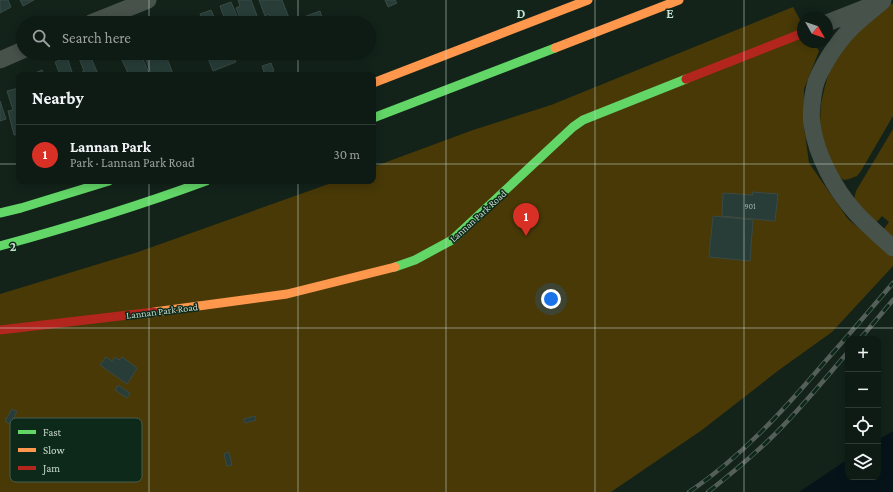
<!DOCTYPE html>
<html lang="en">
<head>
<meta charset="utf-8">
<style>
  :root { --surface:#0e1a14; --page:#17231d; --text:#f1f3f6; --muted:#9ba1a0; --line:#2e3834; --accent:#d93025 }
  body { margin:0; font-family:"Crimson Pro",serif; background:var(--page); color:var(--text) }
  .controls { position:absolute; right:12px; bottom:12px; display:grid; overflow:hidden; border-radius:8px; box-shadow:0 2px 10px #0003 }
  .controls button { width:36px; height:36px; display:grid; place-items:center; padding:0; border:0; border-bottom:1px solid var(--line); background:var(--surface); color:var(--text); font:20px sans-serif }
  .compass { position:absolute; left:797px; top:12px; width:36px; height:36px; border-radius:50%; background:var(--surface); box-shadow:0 2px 10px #0003; rotate:130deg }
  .you { position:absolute; left:551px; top:299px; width:14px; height:14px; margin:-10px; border:3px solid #fff; border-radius:50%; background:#1a73e8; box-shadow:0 0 0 6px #1a73e833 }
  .badge { display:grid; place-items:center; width:26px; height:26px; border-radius:50%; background:var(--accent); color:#fff; font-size:13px; font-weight:700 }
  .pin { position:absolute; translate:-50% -33px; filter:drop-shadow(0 1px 2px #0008) }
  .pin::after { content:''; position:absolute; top:21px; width:14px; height:12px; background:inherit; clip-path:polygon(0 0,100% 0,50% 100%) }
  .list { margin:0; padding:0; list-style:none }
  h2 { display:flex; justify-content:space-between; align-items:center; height:52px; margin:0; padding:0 16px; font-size:17px }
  h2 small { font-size:13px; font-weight:400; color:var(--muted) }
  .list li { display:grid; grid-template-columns:26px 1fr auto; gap:12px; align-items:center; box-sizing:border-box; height:60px; padding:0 16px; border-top:1px solid var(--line) }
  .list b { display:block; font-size:15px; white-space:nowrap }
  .list p { margin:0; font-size:13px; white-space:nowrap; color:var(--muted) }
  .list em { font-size:13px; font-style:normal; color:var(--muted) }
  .icon { flex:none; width:22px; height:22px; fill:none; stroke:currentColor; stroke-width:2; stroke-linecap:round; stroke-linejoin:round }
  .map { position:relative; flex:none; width:893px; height:492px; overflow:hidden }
  .search { position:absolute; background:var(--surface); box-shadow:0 2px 10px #0003; left:16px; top:16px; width:360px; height:44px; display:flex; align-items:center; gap:10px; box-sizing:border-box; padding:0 14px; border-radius:22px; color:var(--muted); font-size:15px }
  .panel { position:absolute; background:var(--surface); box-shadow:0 2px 10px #0003; left:16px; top:72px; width:360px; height:112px; border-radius:8px }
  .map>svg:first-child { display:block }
</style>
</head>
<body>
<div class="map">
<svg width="893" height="492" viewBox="0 0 893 492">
  <rect width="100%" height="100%" fill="#13231a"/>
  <!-- green -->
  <path fill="#483907" d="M893,3V116L861,171L857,176L849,179L844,180L839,177L834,169L822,137L820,121L821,103L825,86L830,69L848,41L878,14Z
    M793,7L803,25V42H813L819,51L804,89V127L809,163L848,219L893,257V266L832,332L779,370L702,430L611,492H0V294L138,252L337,181H373V167L473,130L551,105Z
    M893,129V238L883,230L889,222L882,216L876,223L854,199L856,191Z"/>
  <!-- water -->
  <path fill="#061419" d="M893,431V492H799L848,459V477H878V440Z"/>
  <!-- building -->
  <path fill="#283d38" stroke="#3a4a45" d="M0,0H8L11,7L0,13Z
    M20,0H34L23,6Z
    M238,0H251L259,21L256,23H242L236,8L240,6Z
    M259,0H282L291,23H273L269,14L265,16Z
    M385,0H395L397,3L388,7Z
    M231,2L240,23H227L222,12L220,6Z
    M211,10L217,23H203L200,14Z
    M320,11L324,23H294L293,21Z
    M77,53H89L98,74L100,73L101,75H83L82,72L84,71Z
    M124,53H140L150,75H129L120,56Z
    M143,53H165L173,74L171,75H152Z
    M206,53H232L236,62L213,71Z
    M67,57L73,75H60L55,62Z
    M271,63L274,71L265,75L262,66Z
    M42,70L44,75H30L35,73Z
    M19,88V134L14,135L8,111L13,110L7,91Z
    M0,101L6,119L0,121Z
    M752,192L778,194L775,221L722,216L723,193L753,195Z
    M713,216L753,220L750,261L709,257Z
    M106,357L112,361L115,357L119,360L122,357L137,368L127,384L100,365Z
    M118,385L130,393L127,398L115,390Z
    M12,409L17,412L10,424L5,421Z
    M255,416L256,420L245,423L244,419Z
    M229,452L232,465L227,466L224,454Z"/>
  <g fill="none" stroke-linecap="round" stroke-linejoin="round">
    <!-- street -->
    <path stroke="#47524b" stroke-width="17" d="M883,1C867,14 849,28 837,45C830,54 820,71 816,82C813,92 810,114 812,124C816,155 835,190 856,213C867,225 881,237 893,248
      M91,23L148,0
      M827,23L870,6
      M0,60L23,50"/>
    <!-- fast -->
    <path stroke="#63d668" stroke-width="9" d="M373,118L555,48
      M0,213L21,208L109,181
      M0,246C70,227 138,206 206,181
      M395,267L415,260L452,240L573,127L583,120L686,79"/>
    <!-- slow -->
    <path stroke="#ff974d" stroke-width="9" d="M555,48L679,0
      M373,83L588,0
      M154,312L287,294L395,267"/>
    <!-- jam -->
    <path stroke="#b3261e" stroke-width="9" d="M686,79L803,33
      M0,330L154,312"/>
    <!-- rail casing -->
    <g stroke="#555f59" stroke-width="4.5">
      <path id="rail" d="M860,339L893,300
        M689,492C741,457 783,411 823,364C847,337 870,310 893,283
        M708,492C730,475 750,458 770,439C798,412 823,381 848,352"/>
    </g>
    <!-- rail -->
    <use href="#rail" stroke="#0d2919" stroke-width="3" stroke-dasharray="9" stroke-linecap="butt"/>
  </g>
  <!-- grid -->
  <path fill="none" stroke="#cbdbd0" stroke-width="1" stroke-opacity="0.55" d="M149,0V23M298,0V23M446,0V492M595,0V492M744,0V492M149,53V75M298,53V75M0,164H19M373,164H893M149,181V492M298,181V492M0,328H893"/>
  <g text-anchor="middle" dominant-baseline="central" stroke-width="3" stroke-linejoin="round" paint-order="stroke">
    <!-- number labels -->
    <g font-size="8" fill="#a2b4aa">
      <text x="750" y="206">901</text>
    </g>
    <!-- street labels -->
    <g font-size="10" fill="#cbdbd0" stroke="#0d2919">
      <text transform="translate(478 216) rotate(-42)">Lannan Park Road</text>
      <text transform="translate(162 311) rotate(-7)">Lannan Park Road</text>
    </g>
  </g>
  <!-- legend -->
  <rect x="10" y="418" width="132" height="64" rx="6" fill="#0d2919" stroke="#465e50" stroke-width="1"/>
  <rect x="18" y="430" width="18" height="4" fill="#63d668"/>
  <rect x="18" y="448" width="18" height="4" fill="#ff974d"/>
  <rect x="18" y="466" width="18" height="4" fill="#b3261e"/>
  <g font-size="11" fill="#cbdbd0">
    <text x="43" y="436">Fast</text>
    <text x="43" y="454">Slow</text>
    <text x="43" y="472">Jam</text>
  </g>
  <g font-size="13" text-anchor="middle" font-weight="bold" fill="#cbdbd0" stroke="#0d2919" stroke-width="3" stroke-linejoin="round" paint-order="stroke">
    <text x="521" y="18">D</text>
    <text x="670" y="18">E</text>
    <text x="13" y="251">2</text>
  </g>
</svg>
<div class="controls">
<button>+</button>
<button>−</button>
<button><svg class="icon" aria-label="locate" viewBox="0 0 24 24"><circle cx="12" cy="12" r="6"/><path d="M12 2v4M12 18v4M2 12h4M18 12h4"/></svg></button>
<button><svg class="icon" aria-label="layers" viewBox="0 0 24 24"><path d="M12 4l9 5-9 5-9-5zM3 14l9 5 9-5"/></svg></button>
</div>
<svg class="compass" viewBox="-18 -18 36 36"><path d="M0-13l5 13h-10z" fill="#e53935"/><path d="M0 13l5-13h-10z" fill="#9ba1a0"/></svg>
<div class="you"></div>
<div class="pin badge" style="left:526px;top:236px">1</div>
<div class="search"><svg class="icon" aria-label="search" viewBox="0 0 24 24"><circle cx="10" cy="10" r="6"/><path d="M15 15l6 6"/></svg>Search here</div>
<section class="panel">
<h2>Nearby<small></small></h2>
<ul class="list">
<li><span class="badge">1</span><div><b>Lannan Park</b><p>Park · Lannan Park Road</p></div><em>30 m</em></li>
</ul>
</section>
</div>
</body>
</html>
